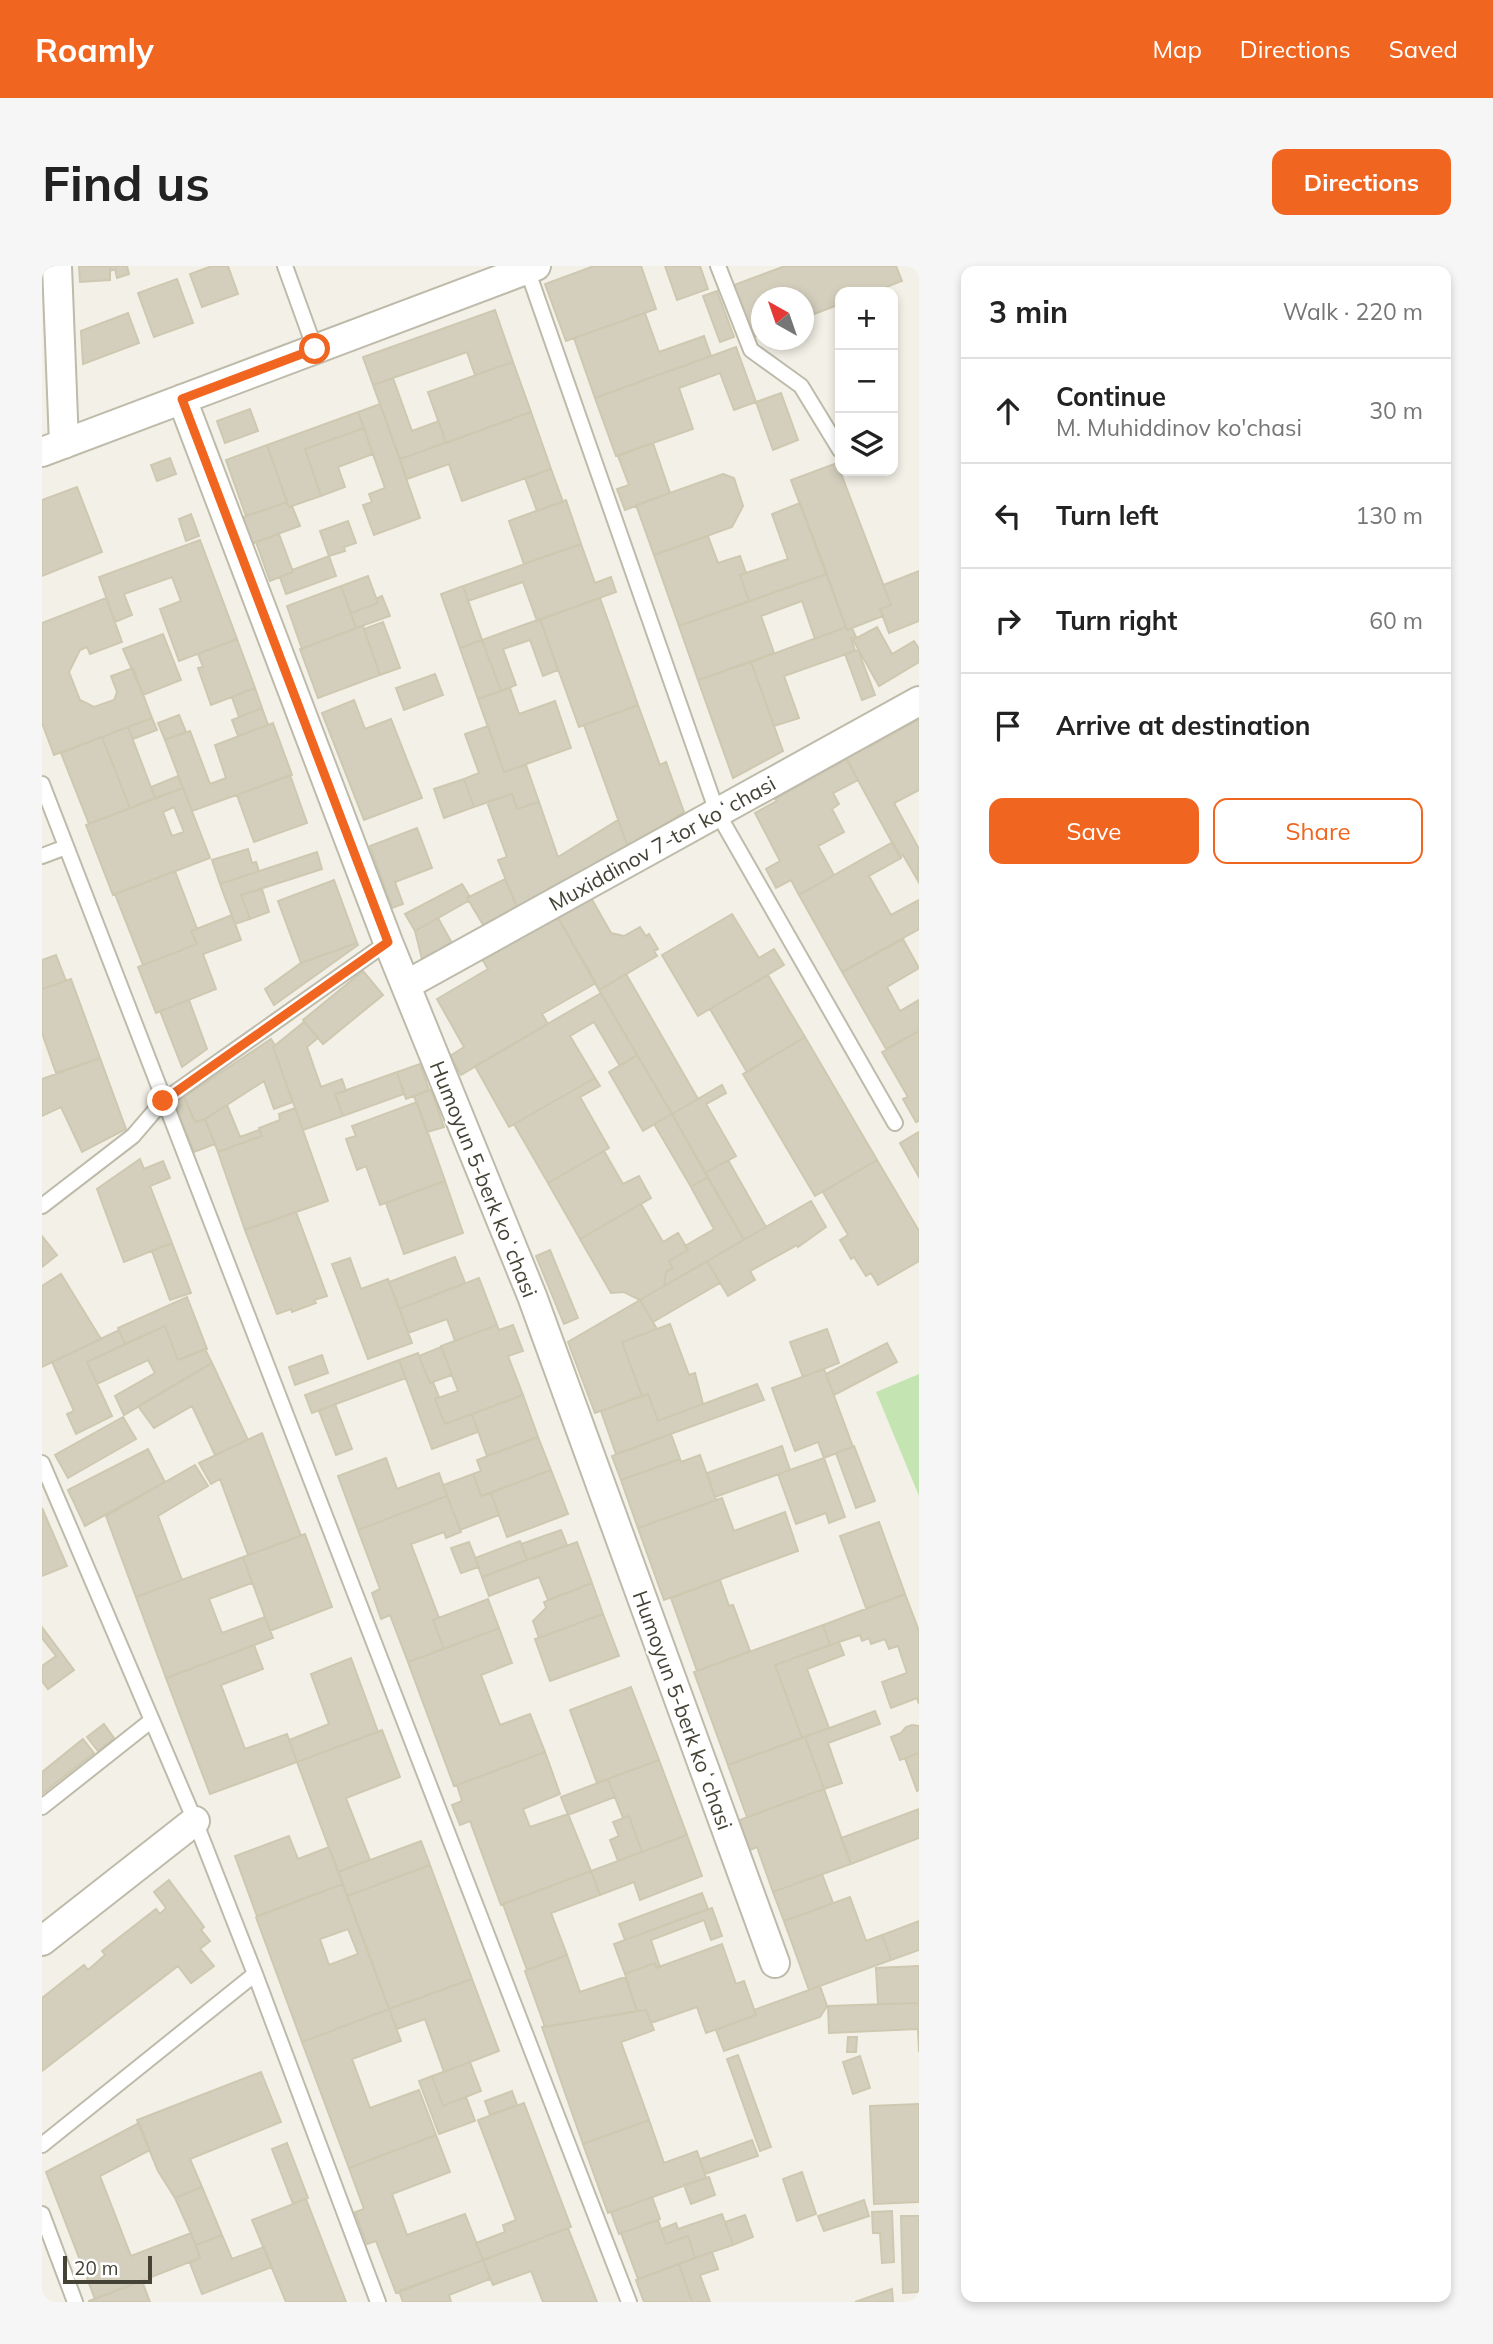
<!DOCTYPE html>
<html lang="en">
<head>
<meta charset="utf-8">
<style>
  :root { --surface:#fff; --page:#f6f6f6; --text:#222; --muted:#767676; --line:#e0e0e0; --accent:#f06621 }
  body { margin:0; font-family:Mulish,sans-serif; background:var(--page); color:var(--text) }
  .controls { position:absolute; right:21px; top:21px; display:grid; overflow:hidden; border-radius:14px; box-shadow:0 4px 10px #0003 }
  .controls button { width:63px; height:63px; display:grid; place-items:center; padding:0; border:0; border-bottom:2px solid var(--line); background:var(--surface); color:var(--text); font:35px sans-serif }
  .compass { position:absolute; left:709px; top:21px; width:63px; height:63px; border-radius:50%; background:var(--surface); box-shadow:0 4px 10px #0003; rotate:320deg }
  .scale { position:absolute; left:21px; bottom:18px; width:89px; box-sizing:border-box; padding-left:7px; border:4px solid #454236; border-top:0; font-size:19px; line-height:24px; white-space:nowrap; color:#454236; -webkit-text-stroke:5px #fff; paint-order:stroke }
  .stop { position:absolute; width:21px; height:21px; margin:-16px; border:5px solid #f06621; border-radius:50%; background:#fff }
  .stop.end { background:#f06621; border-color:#fff; box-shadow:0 2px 7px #0008 }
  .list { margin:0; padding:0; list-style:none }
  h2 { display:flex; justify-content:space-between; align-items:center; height:91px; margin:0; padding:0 28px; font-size:30px }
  h2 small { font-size:23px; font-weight:400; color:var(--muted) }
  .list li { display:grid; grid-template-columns:46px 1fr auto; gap:21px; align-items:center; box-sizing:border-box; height:105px; padding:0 28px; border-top:2px solid var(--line) }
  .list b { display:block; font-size:26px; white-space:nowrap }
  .list p { margin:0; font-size:23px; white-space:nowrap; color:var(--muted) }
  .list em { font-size:23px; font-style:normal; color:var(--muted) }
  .actions { display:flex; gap:14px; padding:21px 28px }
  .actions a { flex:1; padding:16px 0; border:2px solid var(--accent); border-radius:14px; text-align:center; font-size:24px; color:var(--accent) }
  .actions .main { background:var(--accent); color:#fff }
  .icon { flex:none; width:38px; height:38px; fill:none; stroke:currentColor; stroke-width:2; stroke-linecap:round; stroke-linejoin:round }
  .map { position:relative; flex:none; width:877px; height:2036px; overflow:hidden; border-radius:14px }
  header { display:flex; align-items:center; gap:42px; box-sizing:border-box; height:98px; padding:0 35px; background:var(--accent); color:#fff }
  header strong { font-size:33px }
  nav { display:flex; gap:38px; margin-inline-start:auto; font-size:24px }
  .intro { display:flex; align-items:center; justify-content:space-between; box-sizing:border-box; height:168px; padding:0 42px }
  h1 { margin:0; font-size:49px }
  .button { padding:18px 32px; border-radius:14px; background:var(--accent); color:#fff; font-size:24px; font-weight:700 }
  main { display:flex; gap:42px; padding:0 42px }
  aside { flex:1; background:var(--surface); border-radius:14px; box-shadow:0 4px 10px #0003 }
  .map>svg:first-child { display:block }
</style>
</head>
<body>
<header>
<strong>Roamly</strong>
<nav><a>Map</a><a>Directions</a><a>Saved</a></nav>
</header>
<div class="intro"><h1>Find us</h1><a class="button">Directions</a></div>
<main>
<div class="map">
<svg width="877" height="2036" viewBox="0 0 877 2036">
  <rect width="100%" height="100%" fill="#f3f1e7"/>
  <!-- green -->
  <path fill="#c4e5b1" d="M877,1108V1230L834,1126Z"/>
  <!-- building -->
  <path fill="#d4cfbd" stroke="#cec8b0" stroke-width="2" fill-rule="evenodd" d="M37,0H68V14L38,16Z
    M68,0H85L87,8L75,12L73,3L68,5Z
    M170,0H186L196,28L160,41L148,8Z
    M552,0H599L614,43L524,75L503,18Z
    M623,0H658L666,23L635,34Z
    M743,0H854L860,15L831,26H798V38L762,52V32H720V68L711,71L692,19Z
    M135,13L151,57L112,71L96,27Z
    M675,25L692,71L678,76L661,30Z
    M453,44L471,96L433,109L425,86L331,119L321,91Z
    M86,47L97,77L41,98L39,65Z
    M603,47L617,86L662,70L669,90L553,132L532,72Z
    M694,81L714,136L692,144L678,107L637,122L651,163L574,190L553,132Z
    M471,96L489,146L404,177L386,126Z
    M351,112L370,165L397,155L404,177L358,193L331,119Z
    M739,127L756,174L731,184L714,136Z
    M338,138L378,252L332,269L321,239L330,236L327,228L343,222L316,146Z
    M208,143L216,165L183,177L175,155Z
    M316,146L322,162L263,183L279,230L247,241L225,179Z
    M489,146L509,203L420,235L407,198L365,213L358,193Z
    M322,162L331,188L296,201L303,221L279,230L263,183Z
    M611,177L628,227L583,244L575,223L587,219L576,190Z
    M225,179L245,236L204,250L184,194Z
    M128,192L134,208L115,215L109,199Z
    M795,197L849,339L838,343L841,350L805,364L749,214Z
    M509,203L521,236L495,245L483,212Z
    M681,208L692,212L701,240L690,261L612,289L594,239Z
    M35,221L60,286L0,310V234Z
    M524,234L539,278L482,298L467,255Z
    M245,236L247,241L250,240L258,260L205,279L196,253Z
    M758,237L785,308L707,335L698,309L746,293L730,248Z
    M149,248L157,270L144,275L137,253Z
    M306,255L314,277L302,281L303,285L287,290L278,265Z
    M237,268L251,306L228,315L214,276Z
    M666,270L676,297L698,290L704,307L698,309L707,335L637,360L612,289Z
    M158,274L195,373L137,395L118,343L139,335L130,311L82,328L90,349L73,356L57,311Z
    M539,278L553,317L569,311L574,326L495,355L481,316L426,335L421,320Z
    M287,290L294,310L244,328L238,311L251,306L250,304Z
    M877,305V355L847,367L838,343L849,339L841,319Z
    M785,308L804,361L773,373L760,335L719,350L732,387L656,414L637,360Z
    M326,310L336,337L309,347L299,320Z
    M299,320L314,362L260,383L245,340Z
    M421,320L440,374L418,382L399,328Z
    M340,330L348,350L314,362L309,347L336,337L334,333Z
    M64,332L80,376L48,388L45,381L38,384L27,406L38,434L52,441L72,434L75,426L69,410L91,402L110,452L12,489L0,457V357Z
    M558,332L596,439L537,461L498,353Z
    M498,353L516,404L501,410L488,374L461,383L474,419L459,425L440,374Z
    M341,356L358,402L338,409L322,363Z
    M321,360L338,409L276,432L258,383Z
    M804,361L805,364L810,362L814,371L809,372L813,385L742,410L757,452L732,460L709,396Z
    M835,361L850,388L872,375L877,383V396L837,420L811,374Z
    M121,368L139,414L101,429L81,383Z
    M195,373L213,422L169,439L156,402L161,401L156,388Z
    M440,374L459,425L436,433L418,382Z
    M816,384L833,429L820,434L803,388Z
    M709,396L741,485L691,512L656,414Z
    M393,408L401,429L362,444L354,422Z
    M213,422L220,442L197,451L190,431Z
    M468,422L477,448L513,435L529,482L462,506L436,433Z
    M312,434L323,463L349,453L380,532L322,554L280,447Z
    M596,439L618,499L624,496L642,546L586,581L542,459Z
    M220,442L226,459L196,470L190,454Z
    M137,449L144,466L123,474L116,457Z
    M110,452L115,464L91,473L86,461Z
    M877,453V524L852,537L877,583L876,615L861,589L858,591L799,483L823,469L829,480Z
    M231,457L250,509L150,545L123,474L148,465L168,518L184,512L173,479Z
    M446,460L462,506L484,499L497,536L475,543L470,528L432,541L422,513L437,507L423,468Z
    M86,461L113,532L88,542L60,471Z
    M60,471L88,542L47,558L19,487Z
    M805,493L816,514L791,527L797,538L790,543L802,566L776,580L792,609L757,629L749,614L734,622L724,603L738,595L713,547L735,535L733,533Z
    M248,509L265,557L212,576L195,529Z
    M136,510L141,522L113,532L109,521Z
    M422,513L432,541L402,552L392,523Z
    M141,522L168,592L71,629L44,559ZM132,541L142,566L130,570L121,546Z
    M470,528L475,543L497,536L516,591L576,554L586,581L476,644L456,594L465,591L445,536Z
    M375,562L390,602L353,616L361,638L350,642L328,580Z
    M851,576L859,592L827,610L849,649L877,634V663L800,706L757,629Z
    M206,583L210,597L214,596L217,605L178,618L170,594Z
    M275,586L280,603L199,629L208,653L193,658L178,618Z
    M133,605L155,663L149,665L155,678L101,699L73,628Z
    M463,613L476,644L443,662L425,632Z
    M292,614L315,677L259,697L236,635Z
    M420,618L428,631L425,632L426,635L373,665L363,648Z
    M220,623L227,646L208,653L199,629Z
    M548,630L569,667L582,670L598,661L604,670L607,668L616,683L612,685L615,690L557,724L515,650Z
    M690,648L717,692L732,683L742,699L656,750L620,689Z
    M190,649L199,674L161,688L174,723L114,747L96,701L155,678L149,665Z
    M515,650L554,717L500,748L506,758L419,809L408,790L422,781L395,733L446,703L440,693Z
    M396,652L410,677L380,693L373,665Z
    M861,673L877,702L845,721L858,745L877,734V765L844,783L800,706Z
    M315,677L316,679L232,739L223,723L259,697Z
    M14,689L24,715L0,723V694Z
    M321,705L341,729L281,778L261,754Z
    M584,708L656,833L630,848L557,724Z
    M726,709L763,771L705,806L668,743Z
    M29,713L58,792L14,807L0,767V723Z
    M559,727L595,789L578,800L552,756L528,770L553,812L467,861L433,800Z
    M147,734L165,783L140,801L118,745Z
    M262,756L276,772L265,781L279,821L300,813L304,825L293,828L301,850L261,864L231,781Z
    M877,765V855L874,856L861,833L866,831L840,786Z
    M763,771L835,894L773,930L701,808Z
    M229,773L233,779L231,781L251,836L232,843L222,815L163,853L153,856L142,831Z
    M595,789L630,848L601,865L567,806Z
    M58,792L84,863L40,886L19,841L0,850V813Z
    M378,798L387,824L364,833L355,806Z
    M355,806L362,828L301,850L293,828Z
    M553,812L558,820L538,831L567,882L506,917L472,858Z
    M680,819L684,827L664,838L694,890L663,907L630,848Z
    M389,824L402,861L385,866L372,830Z
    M142,831L153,856L163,853L173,878L152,886L132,837Z
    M375,836L403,915L338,939L324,900L315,904L304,873L314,870L310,860Z
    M185,839L198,871L217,864L220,870L176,886L163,853Z
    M253,842L286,935L203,964L176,886L220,870L217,862L238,854L237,848Z
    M630,848L666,911L649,921L612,858Z
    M877,866V911L858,877Z
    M562,885L581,918L597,910L609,932L538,973L506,917Z
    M98,893L102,903L121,895L128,912L108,920L130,977L82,996L55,923Z
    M686,894L724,961L702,974L663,907Z
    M835,894L877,965V995L836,1019L829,1007L824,1010L812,991L809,993L798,974L806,969L781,926Z
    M666,911L702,974L622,1020L624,1006L631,1002L627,995L646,984L643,980L672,963L649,921Z
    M403,915L421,967L362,988L344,937Z
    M769,935L784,961L756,981L755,979L708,1005L713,1014L686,1030L665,995Z
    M599,938L621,976L636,967L646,984L627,995L631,1002L624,1006L622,1020L598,1034L582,1026L569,1027L538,973Z
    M254,946L285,1030L272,1034L274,1037L250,1046L249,1043L235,1048L203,964Z
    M0,970L15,989L0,1001Z
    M130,977L149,1027L128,1034L110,985Z
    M508,984L536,1052L522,1058L494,990Z
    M413,991L423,1017L357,1043L347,1016Z
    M308,992L319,1023L346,1013L370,1077L326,1093L290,998Z
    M665,995L678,1017L611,1056L598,1034Z
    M19,1008L59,1073L0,1101V1020Z
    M437,1012L455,1059L413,1075L405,1053L366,1067L357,1043Z
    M145,1031L165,1083L136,1094L123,1060L83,1078L76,1062Z
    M598,1034L615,1063L580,1076L600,1130L553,1147L526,1076Z
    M628,1058L647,1109L653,1107L661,1138L616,1155L606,1128L600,1130L580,1076Z
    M455,1059L457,1064L471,1059L481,1085L466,1090L481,1129L403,1158L393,1133L416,1125L399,1080Z
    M123,1060L136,1094L163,1083L170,1097L82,1149L73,1130L113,1107L106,1094L55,1118L45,1096Z
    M785,1063L797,1097L761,1111L748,1076Z
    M77,1064L83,1078L45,1096L70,1150L34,1168L25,1148L32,1145L10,1096Z
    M845,1077L855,1096L792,1129L784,1108Z
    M399,1081L410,1109L388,1117L377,1090Z
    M376,1087L388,1117L391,1116L397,1131L393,1133L403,1158L430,1148L436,1166L390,1183L357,1094Z
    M280,1089L286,1107L253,1119L247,1101Z
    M357,1094L364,1112L270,1147L263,1129Z
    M170,1097L206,1174L173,1189L150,1140L112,1162L96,1140Z
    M782,1103L811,1181L782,1192L776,1176L753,1185L730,1122Z
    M715,1118L722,1134L574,1188L559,1145L606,1128L616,1155Z
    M481,1129L496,1171L445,1190L430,1148Z
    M293,1138L310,1183L294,1189L277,1145Z
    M81,1151L94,1173L26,1212L13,1189Z
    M220,1167L259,1270L206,1289L178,1213L169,1218L157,1197Z
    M629,1168L638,1193L579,1214L570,1190Z
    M496,1171L509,1204L439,1230L431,1208L439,1205L435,1194Z
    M740,1180L748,1204L673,1231L665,1207Z
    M812,1180L833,1235L814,1242L794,1187Z
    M106,1183L123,1216L43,1260L26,1224Z
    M658,1189L674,1234L596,1262L579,1214L638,1193L639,1196Z
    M344,1192L355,1223L397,1207L405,1230L316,1264L296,1210Z
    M782,1192L803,1251L787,1257L784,1247L754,1258L736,1208Z
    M153,1199L166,1220L116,1250L140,1314L94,1331L64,1250Z
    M509,1204L526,1248L465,1271L449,1227Z
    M431,1208L439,1230L449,1227L457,1249L418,1264L401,1219Z
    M405,1230L419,1266L404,1272L402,1266L369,1278L397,1352L391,1354L402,1383L366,1396L348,1349L339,1353L330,1327L338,1323L316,1264Z
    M680,1232L692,1265L743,1246L756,1285L622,1334L596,1262Z
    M0,1242L25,1300L0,1310Z
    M837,1256L863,1328L824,1342L798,1270Z
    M519,1264L525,1279L485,1294L479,1278Z
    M263,1268L290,1341L228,1365L201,1291Z
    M478,1275L485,1294L440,1311L433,1292Z
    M427,1276L437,1301L419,1307L409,1282Z
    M535,1276L550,1317L506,1334L497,1311L447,1330L440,1311Z
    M201,1291L210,1317L167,1333L180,1367L223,1351L231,1372L124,1412L94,1331Z
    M678,1314L687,1340L691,1339L708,1385L655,1405L629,1332Z
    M550,1317L561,1348L497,1372L491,1355L504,1342L502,1336Z
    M863,1328L877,1365V1438L875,1432L849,1442L840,1416L865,1407L856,1380L847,1383L843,1373L829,1378L827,1372L820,1375L818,1369L788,1379L781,1359Z
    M446,1333L457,1362L402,1383L391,1354Z
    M561,1348L577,1390L508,1415L493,1373Z
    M781,1359L788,1379L733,1399L760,1472L686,1499L652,1406Z
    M0,1361L32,1404L6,1423L0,1415V1400L14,1390L0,1372Z
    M457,1362L470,1397L439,1409L458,1459L488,1448L503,1486L412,1520L366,1396Z
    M797,1376L802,1389L765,1403L787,1462L760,1472L733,1399Z
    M212,1379L221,1403L179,1419L203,1483L245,1468L255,1496L168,1528L124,1412Z
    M309,1392L336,1466L255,1496L247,1474L287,1458L269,1408Z
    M589,1421L617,1494L555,1517L528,1444Z
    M833,1445L838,1458L786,1477L800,1517L782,1523L763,1471Z
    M62,1458L72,1472L56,1485L45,1471Z
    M870,1459L877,1460V1487L858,1494L849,1471L859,1467L864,1461Z
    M340,1464L358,1511L304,1532L328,1594L296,1606L255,1496Z
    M763,1471L782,1523L705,1551L686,1499Z
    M41,1473L52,1487L0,1528V1506Z
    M503,1486L518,1528L481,1543L488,1561L526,1548L549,1605L459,1639L428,1555L418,1559L410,1539L420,1535L415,1519Z
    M877,1487V1524L875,1525L863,1492Z
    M617,1494L645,1569L600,1586L587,1550L581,1552L566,1513Z
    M566,1513L573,1531L526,1549L519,1531Z
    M782,1523L809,1598L731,1626L715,1581L706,1585L695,1555Z
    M877,1543V1572L809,1598L799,1572Z
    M587,1550L600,1586L576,1595L568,1574L577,1570L571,1556Z
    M645,1569L660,1610L598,1634L592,1616L558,1629L549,1605Z
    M247,1570L256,1593L287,1581L301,1618L215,1650L193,1590Z
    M379,1575L388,1599L305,1630L296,1606Z
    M388,1599L430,1713L347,1743L305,1630Z
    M549,1605L558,1629L509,1647L525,1689L485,1704L461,1638Z
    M780,1608L791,1637L742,1655L731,1626Z
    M127,1614L162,1661L159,1664L168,1675L158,1683L172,1700L149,1717L136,1700L0,1805V1732L42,1699L46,1704L63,1689L60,1685L114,1643L118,1648L124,1642L112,1626Z
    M301,1618L347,1743L260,1776L214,1651ZM306,1663L316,1688L287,1699L278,1673Z
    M660,1627L666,1643L583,1674L577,1658Z
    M808,1631L824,1675L840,1669L849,1694L767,1724L742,1655Z
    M670,1642L680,1670L669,1674L662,1654L609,1674L618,1701L614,1702L613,1697L583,1708L572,1678Z
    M877,1655V1684L849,1694L840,1669Z
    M680,1678L694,1718L702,1715L714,1749L664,1767L655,1741L609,1757L604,1744L595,1745L583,1708L613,1697L614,1702Z
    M525,1689L538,1726L583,1711L595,1745L503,1761L483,1705Z
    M877,1700V1737L836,1738L834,1702Z
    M430,1713L457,1785L402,1806L383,1753L355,1763L347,1743Z
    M778,1720L785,1740L778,1751L682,1785L674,1764L714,1749L712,1744Z
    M877,1737V1786L876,1763L787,1767L786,1740Z
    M347,1743L359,1775L310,1793L328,1842L377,1824L394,1869L307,1902L260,1776Z
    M604,1744L612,1764L579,1776L607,1854L541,1878L500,1761Z
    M806,1771H815L814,1786H805Z
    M696,1789L729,1881L718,1885L685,1793Z
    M818,1790L828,1822L811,1828L801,1796Z
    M428,1796L439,1825L401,1840L390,1810Z
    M219,1806L239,1856L148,1893L160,1921L133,1932L116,1905L95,1854Z
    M390,1810L401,1840L424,1831L433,1855L397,1868L377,1815Z
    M470,1825L475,1839L448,1849L443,1835Z
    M482,1837L529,1961L441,1994L434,1977L463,1966L461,1959L474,1954L436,1854Z
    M877,1838V1936L832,1938L828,1840Z
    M607,1854L622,1897L655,1885L664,1912L566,1947L541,1878Z
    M97,1857L108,1884L58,1910L89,1990L149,1967L158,1992L53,2033L4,1906Z
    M394,1869L408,1906L350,1928L365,1969L423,1948L441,1994L354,2027L334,1975L325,1978L313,1946L322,1943L307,1902Z
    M710,1874L716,1890L663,1908L658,1893Z
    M245,1877L266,1932L251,1938L230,1883Z
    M760,1906L774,1948L755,1955L741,1913Z
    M667,1911L673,1929L649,1938L642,1919Z
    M160,1921L180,1969L154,1979L133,1932Z
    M610,1931L618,1953L577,1968L569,1946Z
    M264,1933L304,2036H244L210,1954Z
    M822,1934L827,1950L782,1965L776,1950Z
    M850,1945L852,1996L840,1997L838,1967H831L830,1946Z
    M680,1948L691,1979L653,1992L646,1970L624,1978L619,1963L634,1957L636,1963Z
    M703,1949L711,1971L691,1979L683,1956Z
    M859,1950H877V2026L861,2027Z
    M616,1954L624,1978L646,1970L653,1992L596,2013L579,1967Z
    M526,1962L555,2036H501L489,2005L451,2019L441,1994Z
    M180,1969L190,1993L222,1981L230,2001L160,2028L148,1997L158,1992L154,1979Z
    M670,1986L676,2003L658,2009L668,2036H650L637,1998Z
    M441,1994L448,2013L407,2029L409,2036H361L357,2025Z
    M637,1998L650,2036H602L594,2014Z
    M100,2015L108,2036H47V2035Z
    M850,2023L851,2036H813Z"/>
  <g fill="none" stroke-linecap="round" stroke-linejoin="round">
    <!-- lane casing -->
    <g stroke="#bebbaa" stroke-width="18">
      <path id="lane" d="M243,0L273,83
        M676,0L709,84L759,120L798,184
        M485,3L675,546L853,857
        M0,518L587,2036
        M0,590L24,581
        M0,940L91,870L121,835L346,676
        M0,1197L153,1555L213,1708L336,2036
        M0,1541L110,1454
        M0,1879L213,1708
        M0,1948L33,2036"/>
    </g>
    <!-- street casing -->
    <g stroke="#bebbaa" stroke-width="32">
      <path id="street" d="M15,0L22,178
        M140,133L346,676L490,1030L733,1697
        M0,186L494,0
        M364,719L877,435
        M0,1675L153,1555"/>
    </g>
    <!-- lane -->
    <use href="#lane" stroke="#fff" stroke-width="14"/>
    <!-- street -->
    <use href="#street" stroke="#fff" stroke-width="28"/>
  </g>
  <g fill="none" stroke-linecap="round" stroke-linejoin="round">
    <!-- route -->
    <path stroke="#f06621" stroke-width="9" d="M121,835L346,676L140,133L273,83"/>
  </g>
  <g text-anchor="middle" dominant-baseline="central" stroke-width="5" stroke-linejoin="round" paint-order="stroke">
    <!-- street labels -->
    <g font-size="21" fill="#454236" stroke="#fff">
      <text transform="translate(620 577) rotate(-29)">Muxiddinov 7-tor koʻchasi</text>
      <text transform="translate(442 913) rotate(68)">Humoyun 5-berk koʻchasi</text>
      <text transform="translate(641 1444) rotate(70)">Humoyun 5-berk koʻchasi</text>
    </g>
  </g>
</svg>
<div class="controls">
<button>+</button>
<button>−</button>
<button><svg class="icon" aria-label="layers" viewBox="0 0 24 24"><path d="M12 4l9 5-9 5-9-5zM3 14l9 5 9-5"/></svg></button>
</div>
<svg class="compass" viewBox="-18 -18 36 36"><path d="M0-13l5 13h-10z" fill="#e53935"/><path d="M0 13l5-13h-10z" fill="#767676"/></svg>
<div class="scale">20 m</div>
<div class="stop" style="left:273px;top:83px"></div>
<div class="stop end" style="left:121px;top:835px"></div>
</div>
<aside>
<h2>3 min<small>Walk · 220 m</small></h2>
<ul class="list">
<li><svg class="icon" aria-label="ahead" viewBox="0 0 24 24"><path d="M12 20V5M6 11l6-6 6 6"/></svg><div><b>Continue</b><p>M. Muhiddinov ko'chasi</p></div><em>30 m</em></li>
<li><svg class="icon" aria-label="left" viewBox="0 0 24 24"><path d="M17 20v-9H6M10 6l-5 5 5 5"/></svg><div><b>Turn left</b></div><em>130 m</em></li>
<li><svg class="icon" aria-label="right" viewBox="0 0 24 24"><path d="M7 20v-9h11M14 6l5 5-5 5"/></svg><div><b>Turn right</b></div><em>60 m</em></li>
<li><svg class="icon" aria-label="arrive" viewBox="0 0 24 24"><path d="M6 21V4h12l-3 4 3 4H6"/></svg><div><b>Arrive at destination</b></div></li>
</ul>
<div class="actions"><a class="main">Save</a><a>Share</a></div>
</aside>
</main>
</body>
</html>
